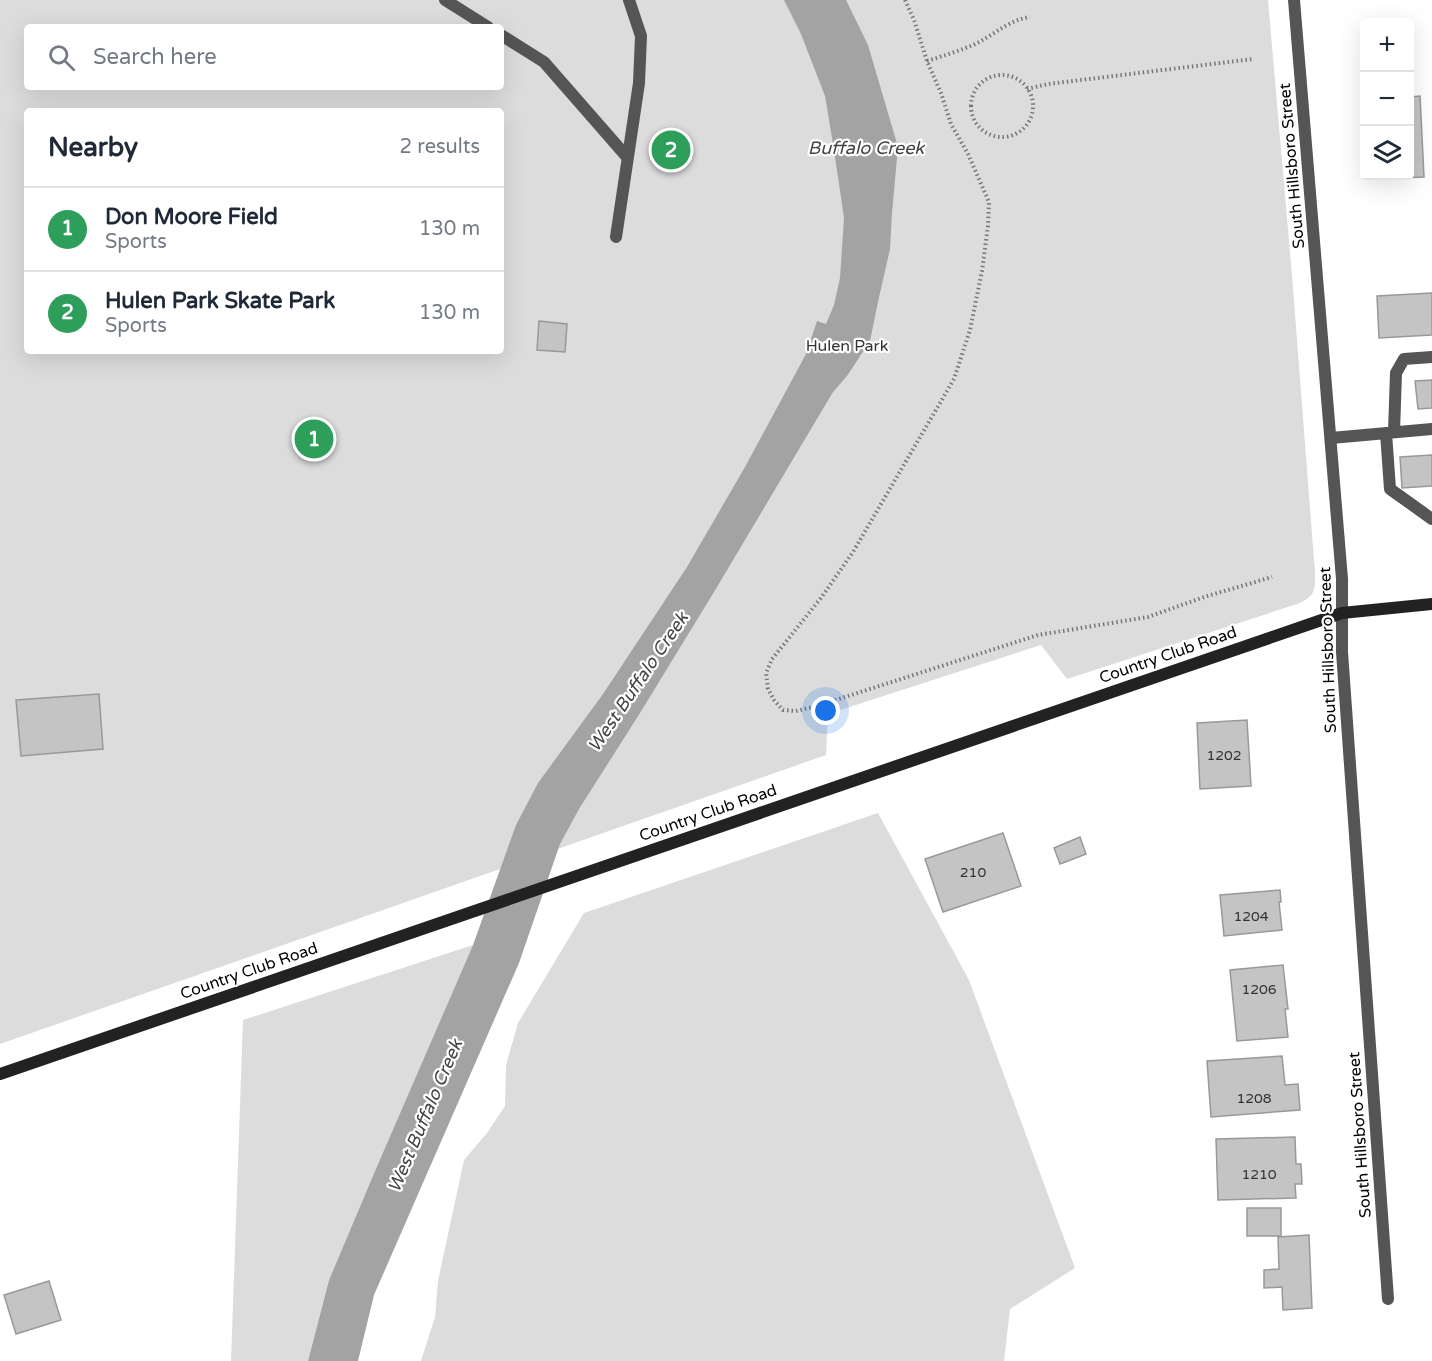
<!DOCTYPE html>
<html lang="en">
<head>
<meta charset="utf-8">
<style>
  :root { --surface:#fff; --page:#f2f2f3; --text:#1f2937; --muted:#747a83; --line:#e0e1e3; --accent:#db2777 }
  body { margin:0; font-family:"Varela Round",sans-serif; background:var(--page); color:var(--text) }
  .controls { position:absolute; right:18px; top:18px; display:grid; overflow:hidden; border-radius:6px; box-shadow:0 6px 24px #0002 }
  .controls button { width:54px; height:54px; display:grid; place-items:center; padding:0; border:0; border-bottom:2px solid var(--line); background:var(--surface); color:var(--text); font:30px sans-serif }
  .you { position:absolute; left:826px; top:711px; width:21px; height:21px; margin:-15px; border:4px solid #fff; border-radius:50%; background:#1a73e8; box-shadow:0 0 0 9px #1a73e833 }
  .badge { display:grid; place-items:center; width:39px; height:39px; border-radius:50%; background:var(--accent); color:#fff; font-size:20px; font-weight:700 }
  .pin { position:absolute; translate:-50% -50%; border:3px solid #fff; box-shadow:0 2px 6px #0006 }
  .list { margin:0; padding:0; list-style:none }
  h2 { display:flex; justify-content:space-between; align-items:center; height:78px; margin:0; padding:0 24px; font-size:26px }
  h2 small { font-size:20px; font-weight:400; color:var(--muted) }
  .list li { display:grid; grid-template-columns:39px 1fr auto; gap:18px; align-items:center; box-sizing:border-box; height:84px; padding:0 24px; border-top:2px solid var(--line) }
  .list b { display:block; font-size:22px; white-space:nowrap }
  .list p { margin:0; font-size:20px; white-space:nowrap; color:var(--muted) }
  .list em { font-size:20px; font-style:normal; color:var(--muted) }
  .icon { flex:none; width:33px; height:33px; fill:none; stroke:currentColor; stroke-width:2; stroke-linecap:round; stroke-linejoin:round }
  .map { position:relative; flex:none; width:1432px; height:1361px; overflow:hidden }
  .search { position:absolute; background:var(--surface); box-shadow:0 6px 24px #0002; left:24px; top:24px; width:480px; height:66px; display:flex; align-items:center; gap:15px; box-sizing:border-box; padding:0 21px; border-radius:6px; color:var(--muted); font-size:22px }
  .panel { position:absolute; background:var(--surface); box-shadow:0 6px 24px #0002; left:24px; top:108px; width:480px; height:246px; border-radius:6px }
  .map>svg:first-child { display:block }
</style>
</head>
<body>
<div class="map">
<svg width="1432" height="1361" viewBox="0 0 1432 1361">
  <rect width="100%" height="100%" fill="#fff"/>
  <!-- green -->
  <path fill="#dcdcdc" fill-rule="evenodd" d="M0,0H1268L1292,275L1315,573C1315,589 1316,595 1300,603L1067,679L1041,645L828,714L826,755L0,1044ZM27,27H501V87H27ZM27,111H501V351H27Z
    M878,813L969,980L1075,1268L1010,1309L1004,1361H421L435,1317L438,1281L464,1160L487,1133L505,1106L506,1065L518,1023L584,913Z
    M473,945L375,1171L329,1280L308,1361H231L243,1020Z"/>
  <!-- water -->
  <path fill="#a3a3a3" d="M784,0H846L868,45L898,147L892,213L890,249L878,302L870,341L847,376L833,392L717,587L640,713L579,809L560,844L519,963L374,1295L358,1361H308L329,1280L375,1171L473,945L516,825L538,783L603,694L687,567L745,467L806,354L817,321L826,324L834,305L840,278L844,218L834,150L825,96L801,34Z"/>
  <!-- building -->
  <path fill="#c4c4c4" stroke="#999" stroke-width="1.5" d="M1420,96L1424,177L1375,179V176H1410V97Z
    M1432,293V335L1379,338L1377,296Z
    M539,321L567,324L565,352L537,350Z
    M1432,380V408L1418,409L1415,381Z
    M1432,455V486L1402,488L1400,457Z
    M99,694L103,749L21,756L16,700Z
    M1247,720L1251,786L1200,789L1197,723Z
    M1003,833L1021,886L943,912L925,859Z
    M1080,837L1086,854L1060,864L1054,848Z
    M1280,890L1281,902H1279L1282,930L1224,936L1220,895Z
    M1283,965L1288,1009H1285L1288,1037L1237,1041L1230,970Z
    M1282,1056L1285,1085L1298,1084L1300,1110L1211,1117L1207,1061Z
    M1295,1137L1296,1164H1301L1302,1184H1295L1296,1198L1218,1200L1216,1139Z
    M1247,1208H1281V1236H1247Z
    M1309,1235L1312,1308L1283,1310L1282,1287L1264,1288V1270L1279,1269L1278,1237Z
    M49,1281L61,1320L16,1334L4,1295Z"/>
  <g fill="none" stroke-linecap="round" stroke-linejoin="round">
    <!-- path -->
    <path stroke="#777" stroke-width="4" stroke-dasharray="1.5 3" stroke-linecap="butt" d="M905,0L914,20L927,61L941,93L951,124L968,154L989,202L988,226L982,271L970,330L954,379L853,552L821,598L772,659L766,673L768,689L774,700L783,710L796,711L817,706L1038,635L1148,617L1204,597L1272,577
      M927,61C943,56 959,51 973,45C993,36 1008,20 1030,17
      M971 106a31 31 0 1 1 62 0a31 31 0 1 1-62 0Z
      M1027,89L1048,84L1253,59"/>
    <!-- lane -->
    <path stroke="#555" stroke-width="12" d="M445,0L488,27
      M501,35L544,62L627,157
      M616,237L639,83L641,36L629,0
      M1394,432L1396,373L1404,359L1432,357
      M1386,433L1390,489L1432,519
      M1331,438L1432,429"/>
    <!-- street -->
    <path stroke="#555" stroke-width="12" d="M1294,0L1342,579V652L1388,1299"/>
    <!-- secondary -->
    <path stroke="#222" stroke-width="12" d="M0,1074L1342,613L1432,604"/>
  </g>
  <g text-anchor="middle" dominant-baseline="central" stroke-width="4.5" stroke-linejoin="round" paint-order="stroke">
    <!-- number labels -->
    <g font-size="14" fill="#313131">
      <text x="1224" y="755">1202</text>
      <text x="973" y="872">210</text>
      <text x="1251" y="916">1204</text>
      <text x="1259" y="989">1206</text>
      <text x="1254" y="1098">1208</text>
      <text x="1259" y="1174">1210</text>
    </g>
    <!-- street labels -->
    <g font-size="16" fill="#000" stroke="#fff">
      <text transform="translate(1292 166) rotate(-95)">South Hillsboro Street</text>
      <text transform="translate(1328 650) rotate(-92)">South Hillsboro Street</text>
      <text transform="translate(1168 655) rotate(-19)">Country Club Road</text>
      <text transform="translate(708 813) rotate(-19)">Country Club Road</text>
      <text transform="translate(249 971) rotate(-19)">Country Club Road</text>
      <text transform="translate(1360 1135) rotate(-94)">South Hillsboro Street</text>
    </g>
    <!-- park labels -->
    <g font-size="16" fill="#333" stroke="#fff">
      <text x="847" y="346">Hulen Park</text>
    </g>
    <!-- water labels -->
    <g font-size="18" font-style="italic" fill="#444" stroke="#fff">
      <text x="866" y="148">Buffalo Creek</text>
      <text transform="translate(638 682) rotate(-56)">West Buffalo Creek</text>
      <text transform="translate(425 1116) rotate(-67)">West Buffalo Creek</text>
    </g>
  </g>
</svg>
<div class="controls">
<button>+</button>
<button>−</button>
<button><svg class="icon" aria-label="layers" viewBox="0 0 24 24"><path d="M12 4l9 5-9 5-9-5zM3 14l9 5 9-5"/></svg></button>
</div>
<div class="you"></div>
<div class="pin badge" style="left:314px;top:439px;background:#2e9e5b">1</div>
<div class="pin badge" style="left:671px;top:150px;background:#2e9e5b">2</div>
<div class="search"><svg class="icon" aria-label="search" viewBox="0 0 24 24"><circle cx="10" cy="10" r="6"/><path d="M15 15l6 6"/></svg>Search here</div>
<section class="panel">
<h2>Nearby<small>2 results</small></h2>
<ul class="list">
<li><span class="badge" style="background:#2e9e5b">1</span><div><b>Don Moore Field</b><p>Sports</p></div><em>130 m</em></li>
<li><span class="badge" style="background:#2e9e5b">2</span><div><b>Hulen Park Skate Park</b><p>Sports</p></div><em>130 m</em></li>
</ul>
</section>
</div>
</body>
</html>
